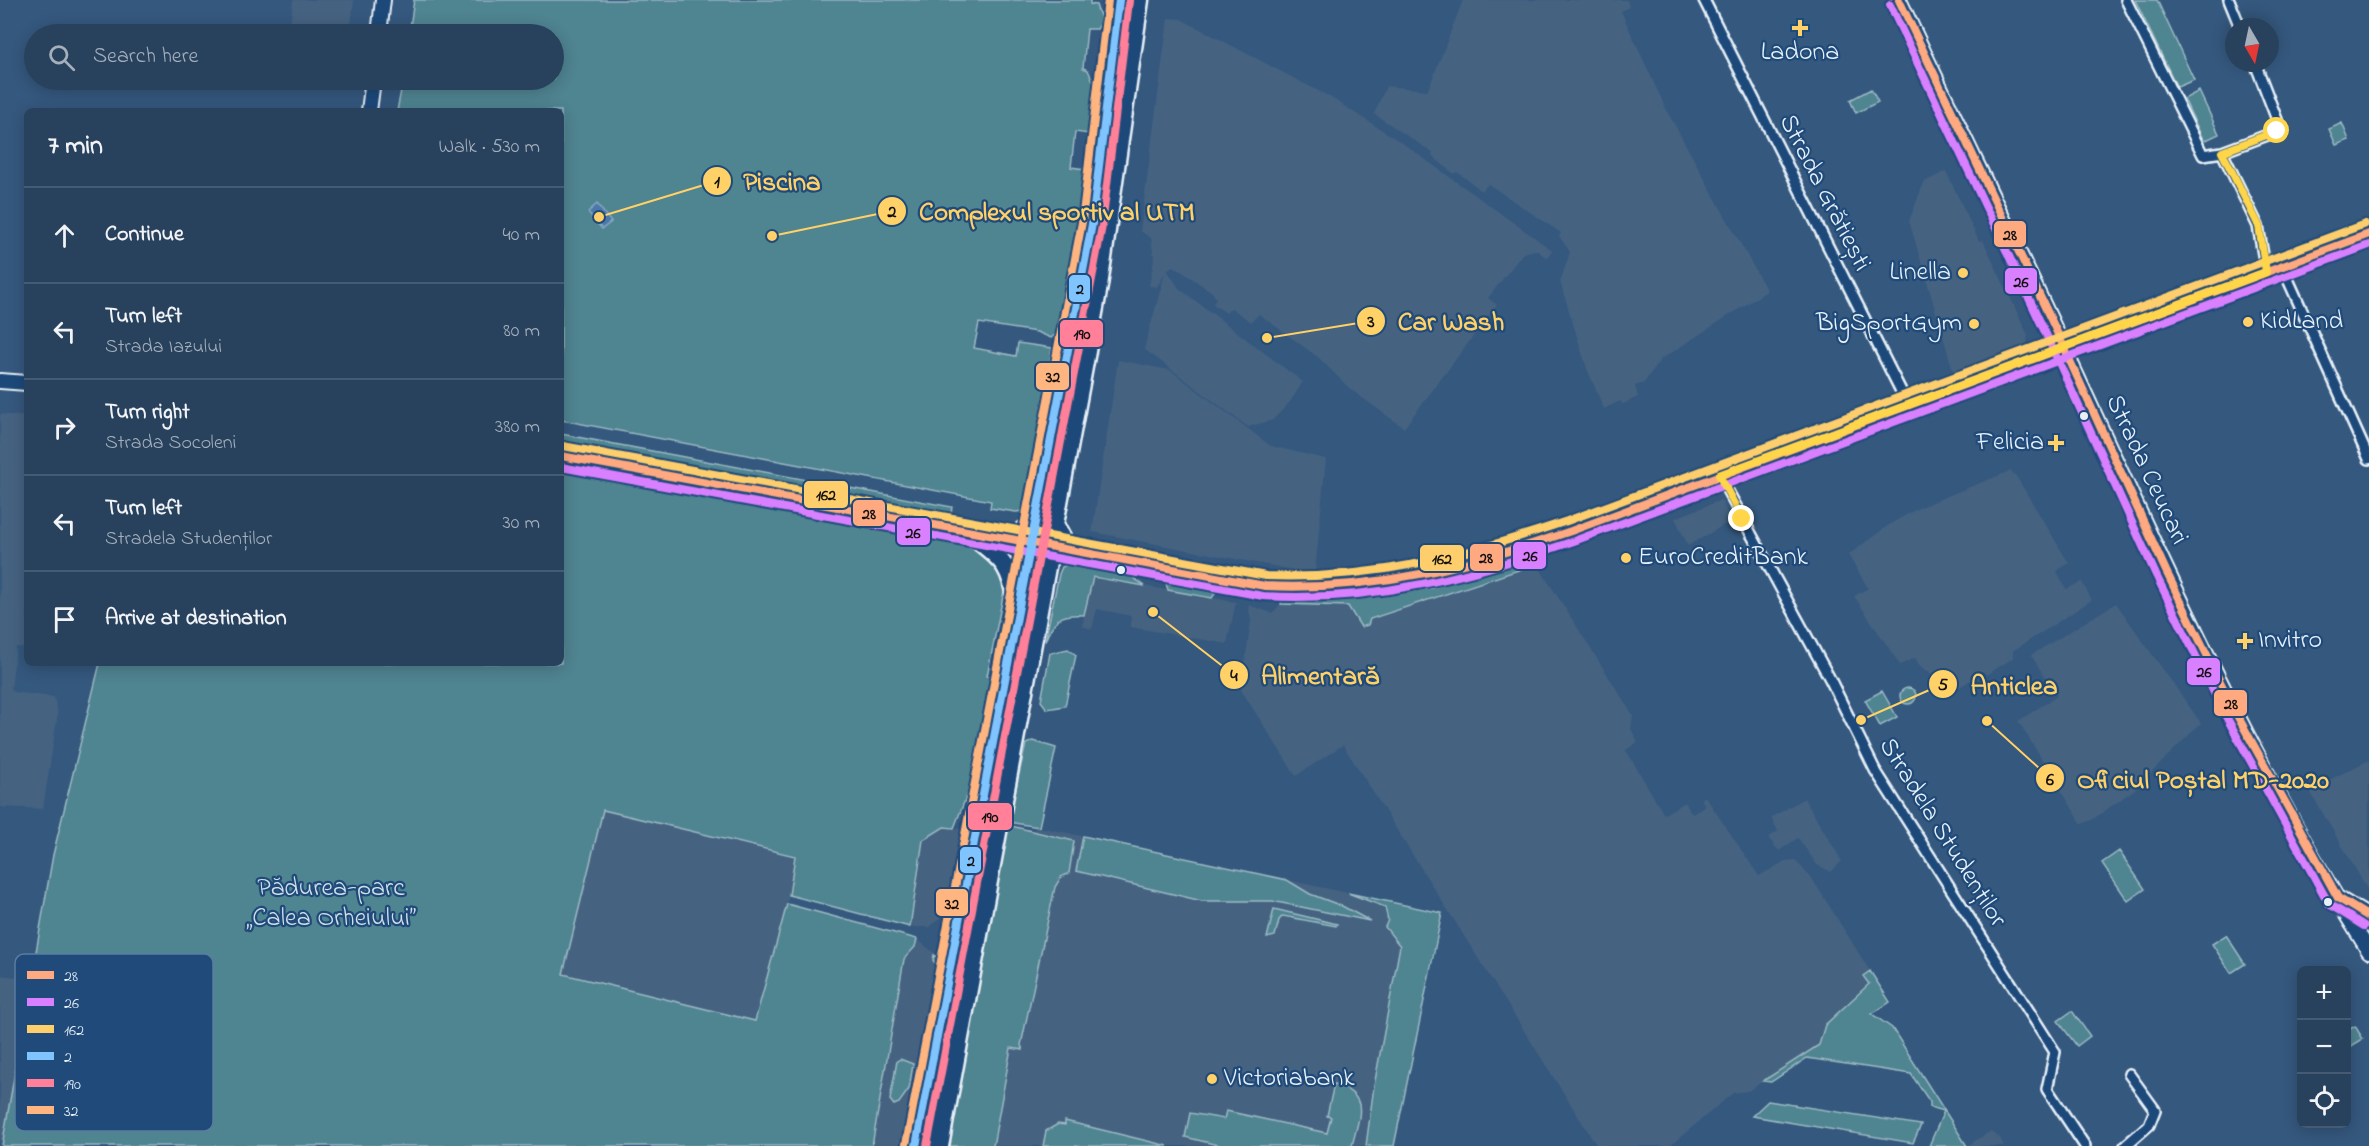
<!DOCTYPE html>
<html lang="en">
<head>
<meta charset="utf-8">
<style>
  :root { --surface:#28425e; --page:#344d67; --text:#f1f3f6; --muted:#a5b0bc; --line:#445b73 }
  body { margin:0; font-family:"Indie Flower",sans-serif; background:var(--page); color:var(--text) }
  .controls { position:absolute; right:18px; bottom:18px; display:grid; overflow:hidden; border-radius:9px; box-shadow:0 3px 15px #0003 }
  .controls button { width:54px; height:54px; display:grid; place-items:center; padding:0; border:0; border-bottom:2px solid var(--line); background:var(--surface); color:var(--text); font:30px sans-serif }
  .compass { position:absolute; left:2225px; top:18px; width:54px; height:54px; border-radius:50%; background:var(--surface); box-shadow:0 3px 15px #0003; rotate:171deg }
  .stop { position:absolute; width:18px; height:18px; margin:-14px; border:4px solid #ffd54a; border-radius:50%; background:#fff }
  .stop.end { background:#ffd54a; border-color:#fff; box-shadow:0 2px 6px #0008 }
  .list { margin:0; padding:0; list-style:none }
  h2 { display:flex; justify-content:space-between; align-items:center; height:78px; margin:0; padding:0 24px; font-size:26px }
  h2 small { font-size:20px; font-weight:400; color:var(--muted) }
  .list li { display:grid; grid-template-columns:39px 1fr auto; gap:18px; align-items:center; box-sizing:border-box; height:96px; padding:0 24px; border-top:2px solid var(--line) }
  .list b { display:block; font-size:22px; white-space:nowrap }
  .list p { margin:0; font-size:20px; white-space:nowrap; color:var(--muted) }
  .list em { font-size:20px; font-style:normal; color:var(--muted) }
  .icon { flex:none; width:33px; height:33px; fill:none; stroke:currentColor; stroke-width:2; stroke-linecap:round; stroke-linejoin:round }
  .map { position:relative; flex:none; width:2369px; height:1146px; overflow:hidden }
  .search { position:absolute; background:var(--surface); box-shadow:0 3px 15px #0003; left:24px; top:24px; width:540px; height:66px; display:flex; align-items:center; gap:15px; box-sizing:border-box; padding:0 21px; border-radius:33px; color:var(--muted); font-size:22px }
  .panel { position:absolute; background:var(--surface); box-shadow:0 3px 15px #0003; left:24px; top:108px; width:540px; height:558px; border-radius:9px }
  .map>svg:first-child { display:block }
</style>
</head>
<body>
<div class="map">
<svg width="2369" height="1146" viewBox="0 0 2369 1146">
  <rect width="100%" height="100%" fill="#35587e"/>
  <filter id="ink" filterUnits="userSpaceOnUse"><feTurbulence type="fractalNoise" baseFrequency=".0167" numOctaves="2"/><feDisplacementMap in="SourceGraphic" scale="12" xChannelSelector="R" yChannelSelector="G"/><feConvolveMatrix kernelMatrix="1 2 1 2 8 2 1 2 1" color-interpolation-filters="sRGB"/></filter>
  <g filter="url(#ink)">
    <!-- built -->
    <path fill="#446281" d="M293,0H354L350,34H289Z
      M1463,0H1627L1629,7L1621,11L1667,111L1767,291L1660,360L1644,383L1635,386L1638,397L1623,404L1620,401L1604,409L1587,369L1560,282L1570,252L1559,236L1561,233L1488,184L1482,191L1457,172L1454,174L1432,156L1433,153L1374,114L1386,86L1428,90Z
      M1168,18L1181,19L1330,97L1401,142L1552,250L1547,258L1536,250L1523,253L1488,298L1497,305L1404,428L1350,389L1319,358L1259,314L1251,322L1231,308L1226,313L1213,304L1216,298L1212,292L1173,266L1167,270L1180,289L1303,382L1290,402L1273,420L1248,427L1144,349L1165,273L1157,287L1149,286L1154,259L1151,238L1140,231Z
      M1946,171L1979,241L1983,240L2028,335L2027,343L2019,349L1954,374L1909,221L1924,182Z
      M1118,360L1170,370L1271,446L1326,459L1315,574L1092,532Z
      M0,414L27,417V648L16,647L11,689L14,692L54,697L58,713L43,809L0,807Z
      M2010,471L2016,476L2069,563L2057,571L2066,589L2082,582L2092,600L2013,651V658L1987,675L1984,672L1958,688L1921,668L1915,658L1900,665L1854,596L1868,588L1848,555L1890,524L1920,507Z
      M1721,500L1731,521L1688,546L1675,518Z
      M1537,564L1633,715L1631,729L1638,742L1626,750L1664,814L1685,802L1692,814L1705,806L1701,799L1705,796L1759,876L1785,861L1795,860L1813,880L1870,971L1863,976L1869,983L1825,1025L1819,1045L1748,1091L1733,1093L1670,1146H1597L1343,745L1296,776L1241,690L1251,620L1248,605L1272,613L1281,604L1348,606L1368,625L1370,619Z
      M1093,577L1236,602L1227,644L1130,627L1131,616L1097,609L1092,629L1082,626Z
      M2116,603L2201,723L2134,790L2092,820L2082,824L2018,721L2057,696L2031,655Z
      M2369,760V892L2309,790Z
      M1804,798L1842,861L1831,872L1817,865L1798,838L1779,851L1768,838L1778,831L1771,818Z
      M603,810L795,857L788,900L755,1021L562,975Z
      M1035,826L1442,913L1394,1146H969Z
      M944,827L969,830L956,899L950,910L930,927H910L923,840Z
      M917,939L937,955L942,965L914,1121L905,1133L902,1146H872L904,959L915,947Z
      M0,975L33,979L2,1146H0Z
      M1991,1131L2000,1138L2004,1146H1967Z"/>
    <!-- green -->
    <path fill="#508491" stroke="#9cbac4" stroke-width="1.5" d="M414,0H1090V4L1096,5C1099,17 1105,17 1097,29H1087L1083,68L1088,70L1095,86L1089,134L1075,132L1071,167L1085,169L1077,231L1057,333L1051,338L1037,332L979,323L974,348L1016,356L1018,343L1052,348L1023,511L1016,512L990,508L991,501L561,420V111H397L403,80H554V34H409Z
      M2135,0H2157L2194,80L2177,87Z
      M1129,16L1084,337L1081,336L1093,264L1126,17Z
      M1871,89L1878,102L1856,113L1850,100Z
      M2199,91L2219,134L2204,141L2184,99Z
      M2342,123L2349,140L2336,145L2329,129Z
      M1076,367L1050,514L1048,515L1047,514Z
      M561,434L952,507L950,519L561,446Z
      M561,464L837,515L873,527L966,544L983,549L1000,564L1004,591L987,676H990L986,724L979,764L954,828L944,827L923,840L910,927L789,895L795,856L603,810L563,974L755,1021L787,904L917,939L915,947L904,959L872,1146H2L53,855L100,663H561Z
      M1533,557L1537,564L1370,619L1368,625L1361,627L1348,606L1281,604L1282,600L1369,598L1432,588Z
      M1040,560L1042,563L979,890L976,891L1037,563Z
      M1071,563L1126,573L1145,586L1093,577L1084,615C1060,613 1054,619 1045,641L1059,574L1062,567Z
      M1164,577L1219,588L1212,598L1168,590Z
      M1068,649L1076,655L1065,706L1047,709L1041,701L1050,653Z
      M1900 696a8 8 0 1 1 16 0a8 8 0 1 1-16 0Z
      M1882,691L1897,717L1880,726L1865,700Z
      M1033,741L1056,748L1039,827L1008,822L1026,744Z
      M1007,825L1074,841L1069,873L1061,877L1055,887L1021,1045L1023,1050L1011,1048L993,1146H947Z
      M1083,836L1287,880L1310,894L1342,906L1370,921L1272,901H1202L1076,871Z
      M2119,851L2145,889L2128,901L2102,863Z
      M1348,893L1442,913L1394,1146H1366L1374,1086L1400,946L1385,927L1388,920L1385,907Z
      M1274,909L1337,924L1336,926L1283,916L1279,920L1275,936L1267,938Z
      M967,927L971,931L930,1146H926Z
      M2226,935L2245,964L2231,973L2212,944Z
      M934,955L939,958L942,965L914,1121H911L940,971L933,960Z
      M1870,971L1890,1002L1872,1014L1892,1028L1967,1146H1929L1944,1111L1930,1107V1102L1911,1074L1807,1058L1771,1082L1763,1081L1819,1045L1825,1025L1869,984L1863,976Z
      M2072,1011L2090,1036L2077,1046L2058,1021Z
      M2355,1026L2363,1039L2348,1048L2347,1031Z
      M900,1059L913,1064L909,1089L899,1103L894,1105L890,1100L897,1061Z
      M1334,1084C1371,1096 1359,1116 1352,1146H1222L1185,1137L1190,1113L1224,1119L1226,1111L1327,1133L1331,1117L1327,1116Z
      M1768,1101L1921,1125L1913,1143L1752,1116Z
      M1065,1121L1168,1146H1043L1046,1131L1058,1124L1065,1125Z"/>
    <!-- water -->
    <path fill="#4b78a7" stroke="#8aa8c7" stroke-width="1.5" d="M597,204L611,222L602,229L588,212Z"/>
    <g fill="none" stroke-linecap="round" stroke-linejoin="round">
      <!-- street casing -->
      <g stroke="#e8f1f8" stroke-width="14">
        <path id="street" d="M1704,0L1908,405
          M2126,0L2203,155L2222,152L2281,130L2255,63
          M2229,0L2240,27
          M2222,152L2258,226L2266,272
          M2282,266L2369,459
          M1719,475L1830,679L1875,770L2055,1052L2047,1089L2085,1146
          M2125,1146L2149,1125L2155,1110L2129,1074"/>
      </g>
      <!-- secondary casing -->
      <g stroke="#e8f1f8" stroke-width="18">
        <path id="secondary" d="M1899,0C1962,135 2028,269 2090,405C2175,590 2260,778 2369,951
          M379,34L383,0
          M369,111L373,80
          M0,381L27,383
          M561,456L1265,586C1377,595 1467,567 1571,531L2369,234
          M2339,899L2369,917"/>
      </g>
      <!-- highway casing -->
      <g stroke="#e8f1f8" stroke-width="21">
        <path id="highway" d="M1056,526L1066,544L1077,552
          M965,530C997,558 1010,558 1016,604
          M1000,537L1019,534L1035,521
          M916,1146L1081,285L1092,224L1119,0
          M940,1146L1099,286L1140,0"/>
      </g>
      <!-- street -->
      <use href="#street" stroke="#1f4a7a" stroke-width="9"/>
      <!-- secondary -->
      <use href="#secondary" stroke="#1f4a7a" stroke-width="14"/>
      <!-- highway -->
      <use href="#highway" stroke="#1f4a7a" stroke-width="16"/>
      <!-- bus-1 casing -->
      <g stroke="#1f4a7a" stroke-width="12">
        <path id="bus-1" d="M1899,0L2055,328L2166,571L2232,706L2338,898L2369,917
          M561,456L1265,586C1378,591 1465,567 1571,531L2369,234"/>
      </g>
      <!-- bus-2 casing -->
      <g stroke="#1f4a7a" stroke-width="12">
        <path id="bus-2" d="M1890,5L2045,332L2156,575L2223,711L2329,904L2364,926
          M561,467L1263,596C1372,603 1472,576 1574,541L2369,245"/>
      </g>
      <!-- bus-3 casing -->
      <g stroke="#1f4a7a" stroke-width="12">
        <path id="bus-3" d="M563,446L1266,576C1377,580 1464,556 1567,521L2365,224"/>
      </g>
      <!-- bus-4 casing -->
      <g stroke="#1f4a7a" stroke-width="12">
        <path id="bus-4" d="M916,1146L1092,224L1119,0"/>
      </g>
      <!-- bus-5 casing -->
      <g stroke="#1f4a7a" stroke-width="12">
        <path id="bus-5" d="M927,1146L1102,226L1129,1"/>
      </g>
      <!-- bus-6 casing -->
      <g stroke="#1f4a7a" stroke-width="12">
        <path id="bus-6" d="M906,1144L1082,222L1108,0"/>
      </g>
      <!-- bus-1 -->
      <use href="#bus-1" stroke="#ffa980" stroke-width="8"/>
      <!-- bus-2 -->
      <use href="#bus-2" stroke="#d880ff" stroke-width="8"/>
      <!-- bus-3 -->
      <use href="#bus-3" stroke="#fece6d" stroke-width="8"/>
      <!-- bus-4 -->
      <use href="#bus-4" stroke="#80c4ff" stroke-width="8"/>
      <!-- bus-5 -->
      <use href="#bus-5" stroke="#ff8098" stroke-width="8"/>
      <!-- bus-6 -->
      <use href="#bus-6" stroke="#ffb580" stroke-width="8"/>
    </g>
  </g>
  <g fill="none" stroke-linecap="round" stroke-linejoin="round" filter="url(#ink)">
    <!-- route -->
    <path stroke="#ffd54a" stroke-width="8" d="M1742,519L1719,475L2266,272L2259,226L2222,152L2277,131"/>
  </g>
  <!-- markers -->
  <g fill="#ffd166" stroke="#1f4a7a" stroke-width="2">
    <path d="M1797 19h6v6h6v6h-6v6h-6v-6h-6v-6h6z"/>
    <circle cx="1963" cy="273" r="6"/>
    <circle cx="2248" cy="322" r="6"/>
    <circle cx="1974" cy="324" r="6"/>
    <path d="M2053 434h6v6h6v6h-6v6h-6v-6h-6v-6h6z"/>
    <circle cx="1626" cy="558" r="6"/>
    <path d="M2242 632h6v6h6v6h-6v6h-6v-6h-6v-6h6z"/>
    <circle cx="1212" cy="1079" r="6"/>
  </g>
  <g fill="#e8f1f8" stroke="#1f4a7a" stroke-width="2">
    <circle cx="2084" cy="416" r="5"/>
    <circle cx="1121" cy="570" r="5"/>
    <circle cx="2328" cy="902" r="5"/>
  </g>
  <g text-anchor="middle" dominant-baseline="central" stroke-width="4.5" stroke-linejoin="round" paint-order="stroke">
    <!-- poi labels -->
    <g font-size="26" fill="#e8f1f8" stroke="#1f4a7a" text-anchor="start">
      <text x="1800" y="53" text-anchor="middle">Ladona</text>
      <text x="1951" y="273" text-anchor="end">Linella</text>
      <text x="2260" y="322">KidLand</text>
      <text x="1962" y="324" text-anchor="end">BigSportGym</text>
      <text x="2044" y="443" text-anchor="end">Felicia</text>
      <text x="1638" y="558">EuroCreditBank</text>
      <text x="2258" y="641">Invitro</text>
      <text x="1224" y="1079">Victoriabank</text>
    </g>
    <!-- street labels -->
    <g font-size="26" fill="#e8f1f8" stroke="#1f4a7a">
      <text transform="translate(1824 193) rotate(63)">Strada Grătiești</text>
      <text transform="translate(2146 470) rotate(65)">Strada Ceucari</text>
      <text transform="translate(1942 833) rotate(58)">Stradela Studenților</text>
    </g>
    <!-- park labels -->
    <g font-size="26" fill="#d1e1e9" stroke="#1f4a7a">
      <text x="331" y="889">Pădurea-parc<tspan x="331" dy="30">„Calea Orheiului”</tspan></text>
    </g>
  </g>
  <!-- legend -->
  <rect x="15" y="954" width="198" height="177" rx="9" fill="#1f4a7a" stroke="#5b7ca0" stroke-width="1.5"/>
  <rect x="27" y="971" width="27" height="8" fill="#ffa980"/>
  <rect x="27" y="998" width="27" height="8" fill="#d880ff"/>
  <rect x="27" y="1025" width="27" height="8" fill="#fece6d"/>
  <rect x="27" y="1052" width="27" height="8" fill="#80c4ff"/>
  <rect x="27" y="1079" width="27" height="8" fill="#ff8098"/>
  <rect x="27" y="1106" width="27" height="8" fill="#ffb580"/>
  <g font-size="16" fill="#e8f1f8">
    <text x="64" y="981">28</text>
    <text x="64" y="1008">26</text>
    <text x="64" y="1035">162</text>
    <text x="64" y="1062">2</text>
    <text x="64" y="1089">190</text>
    <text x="64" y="1116">32</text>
  </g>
  <!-- callouts -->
  <path fill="none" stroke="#ffd166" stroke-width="2" d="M599 217L717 181M772 236L892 211M1267 338L1371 321M1153 612L1234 675M1861 720L1943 684M1987 721L2050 778"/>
  <g fill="#ffd166" stroke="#1f4a7a" stroke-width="2">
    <circle cx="599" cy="217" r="6"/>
    <circle cx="772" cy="236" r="6"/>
    <circle cx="1267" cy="338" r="6"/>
    <circle cx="1153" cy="612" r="6"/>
    <circle cx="1861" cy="720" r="6"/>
    <circle cx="1987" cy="721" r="6"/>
    <circle cx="717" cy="181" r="15"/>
    <circle cx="892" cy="211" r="15"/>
    <circle cx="1371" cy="321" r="15"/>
    <circle cx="1234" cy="675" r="15"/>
    <circle cx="1943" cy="684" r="15"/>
    <circle cx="2050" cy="778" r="15"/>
  </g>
  <g font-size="18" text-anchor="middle" font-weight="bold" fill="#111">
    <text x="717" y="187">1</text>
    <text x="892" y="217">2</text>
    <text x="1371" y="327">3</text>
    <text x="1234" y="681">4</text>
    <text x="1943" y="690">5</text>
    <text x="2050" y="785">6</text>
  </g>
  <g font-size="27" text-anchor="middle" font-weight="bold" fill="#ffd166" stroke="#1f4a7a" stroke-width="4.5" stroke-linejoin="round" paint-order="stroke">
    <text x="782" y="190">Piscina</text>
    <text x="1057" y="220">Complexul sportiv al UTM</text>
    <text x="1451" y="330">Car Wash</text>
    <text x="1320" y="684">Alimentară</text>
    <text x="2014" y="694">Anticlea</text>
    <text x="2203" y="788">Oficiul Poștal MD-2020</text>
  </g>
  <g stroke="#1f4a7a" stroke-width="2">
    <rect x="1993" y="220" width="34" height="28" rx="6" fill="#ffa980"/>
    <rect x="2004" y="267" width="34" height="28" rx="6" fill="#d880ff"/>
    <rect x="1068" y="274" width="23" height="29" rx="6" fill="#80c4ff"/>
    <rect x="1059" y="319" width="45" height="29" rx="6" fill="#ff8098"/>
    <rect x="1035" y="362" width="35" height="29" rx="6" fill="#ffb580"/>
    <rect x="803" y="480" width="46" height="29" rx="6" fill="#fece6d"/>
    <rect x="852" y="499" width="34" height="28" rx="6" fill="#ffa980"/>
    <rect x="896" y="517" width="35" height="29" rx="6" fill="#d880ff"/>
    <rect x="1512" y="541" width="35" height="29" rx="6" fill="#d880ff"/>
    <rect x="1469" y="543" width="35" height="29" rx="6" fill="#ffa980"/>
    <rect x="1419" y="544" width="46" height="28" rx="6" fill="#fece6d"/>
    <rect x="2186" y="657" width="35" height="29" rx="6" fill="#d880ff"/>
    <rect x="2213" y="689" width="35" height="28" rx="6" fill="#ffa980"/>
    <rect x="967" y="802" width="46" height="29" rx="6" fill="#ff8098"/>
    <rect x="959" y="846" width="23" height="28" rx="6" fill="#80c4ff"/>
    <rect x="935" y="888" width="34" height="29" rx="6" fill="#ffb580"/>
  </g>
  <g font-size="16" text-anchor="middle" font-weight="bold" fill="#111">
    <text x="2010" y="240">28</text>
    <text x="2021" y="287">26</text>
    <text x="1080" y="294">2</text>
    <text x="1082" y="339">190</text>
    <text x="1053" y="382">32</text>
    <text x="826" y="500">162</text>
    <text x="869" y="519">28</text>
    <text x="913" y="538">26</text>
    <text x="1530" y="561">26</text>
    <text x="1486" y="563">28</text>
    <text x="1442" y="564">162</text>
    <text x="2204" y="677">26</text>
    <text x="2231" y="709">28</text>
    <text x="990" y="822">190</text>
    <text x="971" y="866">2</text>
    <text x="952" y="909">32</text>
  </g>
</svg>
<div class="controls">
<button>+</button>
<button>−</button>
<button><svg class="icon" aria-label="locate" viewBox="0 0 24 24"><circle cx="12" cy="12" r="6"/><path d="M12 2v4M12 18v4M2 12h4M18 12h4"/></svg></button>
</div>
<svg class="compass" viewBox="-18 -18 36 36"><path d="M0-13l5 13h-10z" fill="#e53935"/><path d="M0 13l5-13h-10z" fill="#a5b0bc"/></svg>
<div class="stop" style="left:2277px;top:131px"></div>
<div class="stop end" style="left:1742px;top:519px"></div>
<div class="search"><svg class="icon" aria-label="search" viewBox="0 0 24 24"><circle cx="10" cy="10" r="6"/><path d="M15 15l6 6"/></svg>Search here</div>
<section class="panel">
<h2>7 min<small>Walk · 530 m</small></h2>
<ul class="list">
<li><svg class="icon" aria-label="ahead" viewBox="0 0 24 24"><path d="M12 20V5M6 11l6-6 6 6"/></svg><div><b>Continue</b></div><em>40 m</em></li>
<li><svg class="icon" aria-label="left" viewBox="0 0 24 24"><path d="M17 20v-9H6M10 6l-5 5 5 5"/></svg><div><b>Turn left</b><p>Strada Iazului</p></div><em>80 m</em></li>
<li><svg class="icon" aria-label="right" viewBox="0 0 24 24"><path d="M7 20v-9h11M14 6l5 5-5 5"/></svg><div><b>Turn right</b><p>Strada Socoleni</p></div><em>380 m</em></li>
<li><svg class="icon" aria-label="left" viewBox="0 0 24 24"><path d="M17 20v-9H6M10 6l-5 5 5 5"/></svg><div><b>Turn left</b><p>Stradela Studenților</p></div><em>30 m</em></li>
<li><svg class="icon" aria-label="arrive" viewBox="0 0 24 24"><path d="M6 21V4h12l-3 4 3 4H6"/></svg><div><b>Arrive at destination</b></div></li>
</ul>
</section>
</div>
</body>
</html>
